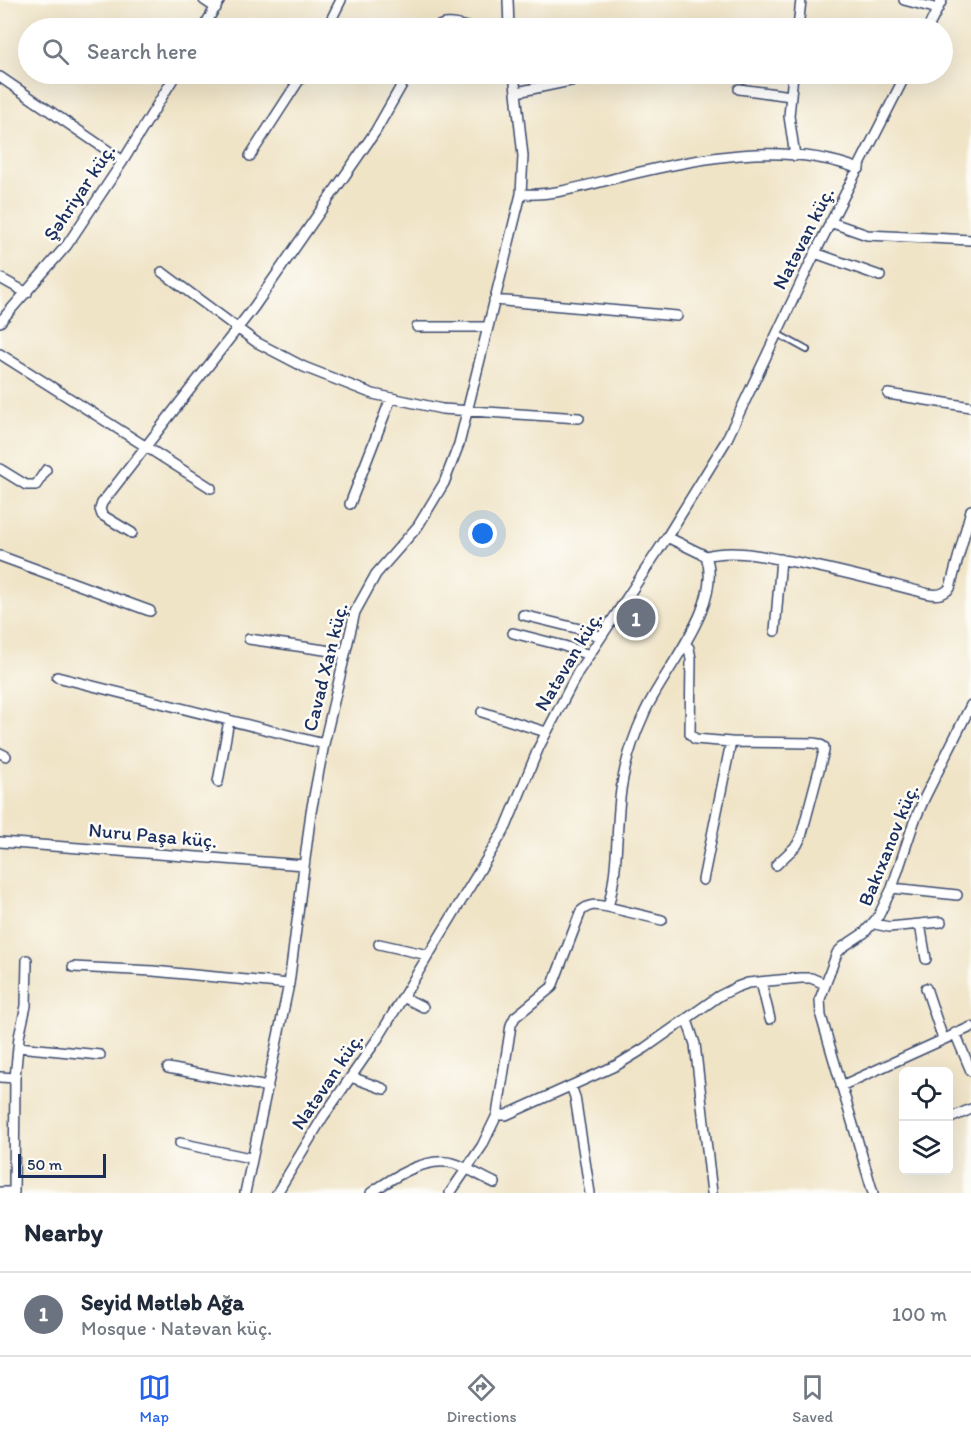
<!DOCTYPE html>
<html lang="en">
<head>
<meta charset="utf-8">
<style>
  :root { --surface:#fff; --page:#f2f2f3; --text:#1f2937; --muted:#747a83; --line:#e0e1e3; --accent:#2563eb }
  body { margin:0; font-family:Itim,sans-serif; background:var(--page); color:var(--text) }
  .controls { position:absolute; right:18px; bottom:18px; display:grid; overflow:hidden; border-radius:9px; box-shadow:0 6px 24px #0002 }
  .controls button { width:54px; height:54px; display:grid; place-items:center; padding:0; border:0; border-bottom:2px solid var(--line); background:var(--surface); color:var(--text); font:30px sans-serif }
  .scale { position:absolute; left:18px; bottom:15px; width:88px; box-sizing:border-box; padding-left:6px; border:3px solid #1b2f5e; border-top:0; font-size:16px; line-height:21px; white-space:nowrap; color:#1b2f5e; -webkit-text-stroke:4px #fdfcf7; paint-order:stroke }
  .you { position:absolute; left:483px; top:534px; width:21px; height:21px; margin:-15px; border:4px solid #fff; border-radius:50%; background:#1a73e8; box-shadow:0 0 0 9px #1a73e833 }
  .badge { display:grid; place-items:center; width:39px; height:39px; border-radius:50%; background:var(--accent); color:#fff; font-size:20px; font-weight:700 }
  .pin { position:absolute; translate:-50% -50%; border:3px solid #fff; box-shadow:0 2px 6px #0006 }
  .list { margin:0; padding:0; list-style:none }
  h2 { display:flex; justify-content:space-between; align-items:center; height:78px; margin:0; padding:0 24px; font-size:26px }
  h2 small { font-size:20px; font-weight:400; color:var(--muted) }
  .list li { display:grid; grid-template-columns:39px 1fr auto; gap:18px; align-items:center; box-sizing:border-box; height:84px; padding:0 24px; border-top:2px solid var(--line) }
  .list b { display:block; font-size:22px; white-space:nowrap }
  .list p { margin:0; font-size:20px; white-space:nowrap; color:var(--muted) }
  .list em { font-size:20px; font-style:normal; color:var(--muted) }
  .icon { flex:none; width:33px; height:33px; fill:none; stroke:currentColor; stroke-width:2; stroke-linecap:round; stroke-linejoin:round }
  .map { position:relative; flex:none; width:971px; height:1193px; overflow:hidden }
  .search { position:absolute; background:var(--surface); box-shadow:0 6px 24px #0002; left:18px; right:18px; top:18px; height:66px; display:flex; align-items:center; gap:15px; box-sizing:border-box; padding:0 21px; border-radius:33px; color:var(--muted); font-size:22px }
  .sheet { height:162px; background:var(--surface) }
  nav { display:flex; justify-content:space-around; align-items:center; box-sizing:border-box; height:84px; border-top:2px solid var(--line); background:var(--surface); font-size:16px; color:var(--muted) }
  nav a { display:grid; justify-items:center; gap:3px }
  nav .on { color:var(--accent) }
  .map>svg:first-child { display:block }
</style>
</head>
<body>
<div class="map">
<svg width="971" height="1193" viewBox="0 0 971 1193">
  <rect width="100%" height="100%" fill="#fdfcf7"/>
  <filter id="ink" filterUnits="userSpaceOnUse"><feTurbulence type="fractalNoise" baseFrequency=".0167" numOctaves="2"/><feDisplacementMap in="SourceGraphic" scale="12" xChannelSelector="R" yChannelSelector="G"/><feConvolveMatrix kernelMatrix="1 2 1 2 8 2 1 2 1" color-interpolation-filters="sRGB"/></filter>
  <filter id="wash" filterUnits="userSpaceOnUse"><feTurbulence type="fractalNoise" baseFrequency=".008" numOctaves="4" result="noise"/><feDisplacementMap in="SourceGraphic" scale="24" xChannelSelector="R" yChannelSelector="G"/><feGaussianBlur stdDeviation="1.35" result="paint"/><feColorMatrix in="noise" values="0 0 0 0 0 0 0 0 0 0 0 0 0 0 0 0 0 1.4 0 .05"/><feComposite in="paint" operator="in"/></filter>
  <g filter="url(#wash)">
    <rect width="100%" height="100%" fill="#f0e4c7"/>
  </g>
  <g filter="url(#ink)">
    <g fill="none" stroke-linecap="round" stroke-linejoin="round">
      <!-- service casing -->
      <g stroke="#3b4a6e" stroke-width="8">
        <path id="service" d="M776,333L807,350"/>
      </g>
      <!-- minor casing -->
      <g stroke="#3b4a6e" stroke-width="12">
        <path id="minor" d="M204,0L216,8
          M508,0L509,28
          M904,0L938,9
          M203,28L220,0
          M327,28L341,0
          M435,28C447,20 458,25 471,28
          M798,28L801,0
          M928,28L942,0
          M793,74L789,116L795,156
          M0,77L123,161
          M739,89L791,96
          M517,92L604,74
          M250,156L303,74
          M521,194C554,196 587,185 620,177C696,158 783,140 859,169
          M830,222L867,235L971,240
          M815,253L880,276
          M162,272L256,342L304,367L373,394L442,409L579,418
          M0,278L27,293
          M494,300L677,316
          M0,322L67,245L123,161L176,74
          M417,327H487
          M0,354L211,488
          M888,394L971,407
          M0,469L26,485H36L46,470
          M350,504L391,398
          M132,533L102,515L100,509L102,503L254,307L375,132L408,74
          M0,556L150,611
          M706,556C733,549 762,556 789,561C836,569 882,582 929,594C938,595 943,595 950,588L971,510
          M523,615L584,630L601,637
          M775,631L781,559
          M513,633L564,646L589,655
          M249,639L345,653
          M686,645L689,648L691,659L690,734L695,739L731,742L813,743L819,744L824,747V751L801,837L797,845L776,865
          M57,677L324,744
          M482,712L546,732
          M0,753L6,756
          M218,782L229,720
          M0,842L304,865
          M703,880L731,742
          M892,888L957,895
          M608,907L662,920
          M875,924L889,927L941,922
          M920,924L926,959
          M379,944L428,955
          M73,967L153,971L289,984
          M761,982L770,1019
          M926,988L943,1039
          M403,997L423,1007
          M687,1020L695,1044L712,1193
          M955,1033L971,1071
          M18,1047L100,1055
          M168,1068L268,1087
          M0,1077L15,1078
          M351,1077L384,1089
          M571,1086L575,1097L590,1193
          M841,1086L971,1027
          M497,1115H506L617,1065L645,1048L719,996L737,987L748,983L801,978H811L825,984
          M948,1119L971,1109
          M180,1143L250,1158
          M0,1192H14
          M14,1193L15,1078L19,1037L26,1006L27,960
          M245,1193L289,984L311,812L324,744L355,612L376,574L418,526L444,483L459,444L521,194L523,156L514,74
          M277,1193L323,1117L380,1035L506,827L539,747L578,672L667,537L726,441L815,253L906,74
          M371,1193C392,1178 425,1156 453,1163C464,1166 482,1177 495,1183
          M450,1193L482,1146L497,1115L511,1025L515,1017L552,987L581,911C590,903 596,905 608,907C618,871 616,835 620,798C623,770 632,740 644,714C663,670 724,606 706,556L667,537
          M873,1193L821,1016L820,999L837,953L843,947L864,933L878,917L892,888L914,822L925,797L971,705"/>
      </g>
      <!-- service -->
      <use href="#service" stroke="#fff" stroke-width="4.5"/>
      <!-- minor -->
      <use href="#minor" stroke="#fff" stroke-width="9"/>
    </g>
  </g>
  <g text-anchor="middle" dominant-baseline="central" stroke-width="5" stroke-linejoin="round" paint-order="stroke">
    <!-- street labels -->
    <g font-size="20" fill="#1b2f5e" stroke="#fdfcf7">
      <text transform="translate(79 192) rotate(-56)">Şəhriyar küç.</text>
      <text transform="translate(803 238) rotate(-63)">Natəvan küç.</text>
      <text transform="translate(568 661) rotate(-59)">Natəvan küç.</text>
      <text transform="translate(325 667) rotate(-76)">Cavad Xan küç.</text>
      <text transform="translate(153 835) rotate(5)">Nuru Paşa küç.</text>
      <text transform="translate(888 845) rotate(-68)">Bakıxanov küç.</text>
      <text transform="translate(327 1081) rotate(-56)">Natəvan küç.</text>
    </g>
  </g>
</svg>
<div class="controls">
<button><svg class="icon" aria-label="locate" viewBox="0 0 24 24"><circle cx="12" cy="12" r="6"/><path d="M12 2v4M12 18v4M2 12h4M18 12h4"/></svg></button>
<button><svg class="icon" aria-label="layers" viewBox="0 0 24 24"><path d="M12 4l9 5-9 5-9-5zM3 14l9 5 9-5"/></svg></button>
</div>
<div class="scale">50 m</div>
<div class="you"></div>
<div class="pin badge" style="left:636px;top:618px;background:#6b7280">1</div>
<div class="search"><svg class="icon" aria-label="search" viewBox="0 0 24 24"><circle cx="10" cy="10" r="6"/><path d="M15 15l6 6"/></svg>Search here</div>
</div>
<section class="sheet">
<h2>Nearby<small></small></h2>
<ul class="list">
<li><span class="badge" style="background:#6b7280">1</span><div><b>Seyid Mətləb Ağa</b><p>Mosque · Natəvan küç.</p></div><em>100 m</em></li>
</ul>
</section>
<nav>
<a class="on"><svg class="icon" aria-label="map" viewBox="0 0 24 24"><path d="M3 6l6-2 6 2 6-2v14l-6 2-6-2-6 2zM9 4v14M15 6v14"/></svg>Map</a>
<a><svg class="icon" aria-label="directions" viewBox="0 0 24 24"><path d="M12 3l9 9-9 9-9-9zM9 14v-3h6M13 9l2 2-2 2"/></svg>Directions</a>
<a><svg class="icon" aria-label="saved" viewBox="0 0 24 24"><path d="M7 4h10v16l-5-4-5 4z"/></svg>Saved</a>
</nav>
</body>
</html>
